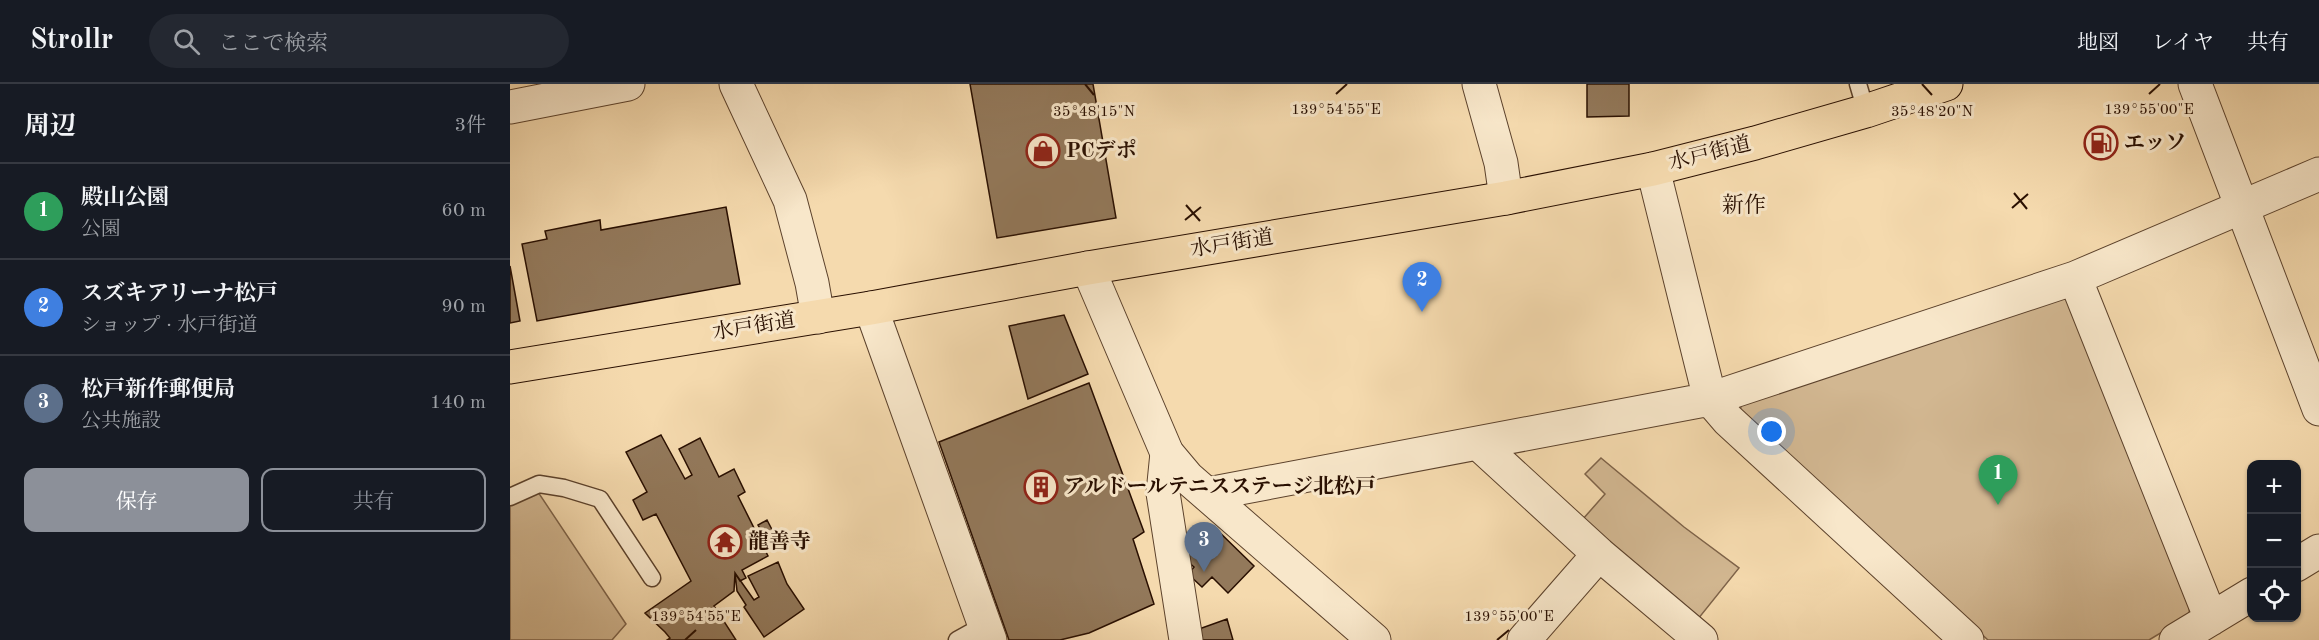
<!DOCTYPE html>
<html lang="ja">
<head>
<meta charset="utf-8">
<style>
  :root { --surface:#171b24; --page:#242831; --text:#f1f3f6; --muted:#9ea1a6; --line:#363941; --accent:#8c9099 }
  body { margin:0; font-family:"Old Standard TT","Noto Serif JP",serif; background:var(--page); color:var(--text) }
  .controls { position:absolute; right:18px; bottom:18px; display:grid; overflow:hidden; border-radius:12px; box-shadow:0 2px 4px #0004 }
  .controls button { width:54px; height:54px; display:grid; place-items:center; padding:0; border:0; border-bottom:2px solid var(--line); background:var(--surface); color:var(--text); font:30px sans-serif }
  .you { position:absolute; left:1262px; top:348px; width:21px; height:21px; margin:-15px; border:4px solid #fff; border-radius:50%; background:#1a73e8; box-shadow:0 0 0 9px #1a73e833 }
  .badge { display:grid; place-items:center; width:39px; height:39px; border-radius:50%; background:var(--accent); color:#fff; font-size:20px; font-weight:700 }
  .pin { position:absolute; translate:-50% -50px; filter:drop-shadow(0 2px 3px #0008) }
  .pin::after { content:''; position:absolute; top:32px; width:21px; height:18px; background:inherit; clip-path:polygon(0 0,100% 0,50% 100%) }
  .list { margin:0; padding:0; list-style:none }
  h2 { display:flex; justify-content:space-between; align-items:center; height:78px; margin:0; padding:0 24px; font-size:26px }
  h2 small { font-size:20px; font-weight:400; color:var(--muted) }
  .list li { display:grid; grid-template-columns:39px 1fr auto; gap:18px; align-items:center; box-sizing:border-box; height:96px; padding:0 24px; border-top:2px solid var(--line) }
  .list b { display:block; font-size:22px; white-space:nowrap }
  .list p { margin:0; font-size:20px; white-space:nowrap; color:var(--muted) }
  .list em { font-size:20px; font-style:normal; color:var(--muted) }
  .actions { display:flex; gap:12px; padding:18px 24px }
  .actions a { flex:1; padding:14px 0; border:2px solid var(--accent); border-radius:12px; text-align:center; font-size:21px; color:var(--accent) }
  .actions .main { background:var(--accent); color:#fff }
  .icon { flex:none; width:33px; height:33px; fill:none; stroke:currentColor; stroke-width:2; stroke-linecap:round; stroke-linejoin:round }
  .map { position:relative; flex:none; width:1809px; height:556px; overflow:hidden }
  header { display:flex; align-items:center; gap:36px; box-sizing:border-box; height:84px; padding:0 30px; background:var(--surface); border-bottom:2px solid var(--line) }
  header strong { font-size:28px }
  nav { display:flex; gap:33px; margin-inline-start:auto; font-size:21px }
  .search { width:420px; height:54px; background:var(--page); display:flex; align-items:center; gap:15px; box-sizing:border-box; padding:0 21px; border-radius:33px; color:var(--muted); font-size:22px }
  main { display:flex }
  aside { flex:1; background:var(--surface) }
  .map>svg:first-child { display:block }
</style>
</head>
<body>
<header>
<strong>Strollr</strong>
<div class="search"><svg class="icon" aria-label="search" viewBox="0 0 24 24"><circle cx="10" cy="10" r="6"/><path d="M15 15l6 6"/></svg>ここで検索</div>
<nav><a>地図</a><a>レイヤ</a><a>共有</a></nav>
</header>
<main>
<aside>
<h2>周辺<small>3件</small></h2>
<ul class="list">
<li><span class="badge" style="background:#2e9e5b">1</span><div><b>殿山公園</b><p>公園</p></div><em>60 m</em></li>
<li><span class="badge" style="background:#3f7fe0">2</span><div><b>スズキアリーナ松戸</b><p>ショップ · 水戸街道</p></div><em>90 m</em></li>
<li><span class="badge" style="background:#5c6f8a">3</span><div><b>松戸新作郵便局</b><p>公共施設</p></div><em>140 m</em></li>
</ul>
<div class="actions"><a class="main">保存</a><a>共有</a></div>
</aside>
<div class="map">
<svg width="1809" height="556" viewBox="0 0 1809 556">
  <rect width="100%" height="100%" fill="#f5daae"/>
  <filter id="stains"><feTurbulence type="fractalNoise" baseFrequency=".00333" numOctaves="4"/><feColorMatrix values="0 0 0 0 .2 0 0 0 0 .09 0 0 0 0 .02 0 0 0 .5 -.17"/></filter>
  <radialGradient id="worn" r=".72"><stop offset=".6" stop-color="#630" stop-opacity="0"/><stop offset="1" stop-color="#630" stop-opacity=".3"/></radialGradient>
  <!-- green -->
  <path fill="#d2b791" stroke="#7e6349" stroke-width="1.5" d="M1550,209L1564,216L1680,514L1679,532L1639,556H1478L1230,329L1232,316Z
    M1091,374L1174,443L1229,484L1188,535L1073,435L1095,410L1075,390Z
    M20,396L116,540L102,556H0V410Z"/>
  <!-- building -->
  <path fill="#93795b" stroke="#290f01" stroke-width="1.5" d="M460,0H583L606,134L487,154Z
    M1077,0H1119V32L1077,33Z
    M216,123L230,200L27,237L12,160L37,155L35,147L90,136L91,146Z
    M0,182L10,237L0,239Z
    M554,231L578,290L518,315L499,242Z
    M579,299L634,448L623,455L644,520L579,549L550,556H499L429,358Z
    M151,351L175,395L182,391L169,365L190,354L209,393L224,385L235,408L228,412L258,472L232,486L236,494L230,497L225,489L224,507L204,522L226,556H157L160,554L155,548L135,529L181,497L146,430L133,436L123,416L137,408L116,368Z
    M257,436L269,459L261,464L248,441Z
    M703,442L744,482L718,509L702,493L692,503L678,490L684,483L674,474L681,467L674,459L685,447L692,453Z
    M268,478L277,500L294,525L254,553L234,523L236,521L227,507L225,489L244,516L249,513L238,492Z
    M717,535L723,556H690L689,545Z"/>
  <g fill="none" stroke-linecap="round" stroke-linejoin="round">
    <!-- service casing -->
    <g stroke="#5c422c" stroke-width="19">
      <path id="service" d="M1348,0L1356,27
        M0,413L29,400L54,404L90,415L142,494
        M447,556L474,541"/>
    </g>
    <!-- minor casing -->
    <g stroke="#5c422c" stroke-width="35">
      <path id="minor" d="M226,0L280,116L302,199L308,233
        M969,0L991,79L996,114
        M0,23L118,0
        M1143,85L1200,315L1218,336L1457,556
        M1565,194L1701,535
        M361,224L480,556
        M968,359L1089,470L1191,556
        M657,369L653,409L676,556
        M698,410L1200,315L1565,194L1809,90
        M1786,481L1809,467
        M1014,556L1089,470
        M1666,556L1742,510"/>
    </g>
    <!-- tertiary casing -->
    <g stroke="#5c422c" stroke-width="35">
      <path id="tertiary" d="M1685,0L1809,325
        M578,184L657,369L678,394L864,556"/>
    </g>
    <!-- trunk casing -->
    <g stroke="#290f01" stroke-width="35">
      <path id="trunk" d="M0,283L361,224L578,184L996,114L1143,85L1245,59L1356,27L1436,0"/>
    </g>
    <!-- service -->
    <use href="#service" stroke="#f8e7ca" stroke-width="16"/>
    <!-- minor -->
    <use href="#minor" stroke="#f8e7ca" stroke-width="33"/>
    <!-- tertiary -->
    <use href="#tertiary" stroke="#f8e7ca" stroke-width="33"/>
    <!-- trunk -->
    <use href="#trunk" stroke="#f5daae" stroke-width="33"/>
  </g>
  <!-- ticks -->
  <path fill="none" stroke="#290f01" stroke-width="2" d="M575,0L584,11M1412,0L1422,11M826,10L837,0M1639,10L1650,0M1504,109L1517,125M676,121L690,137M1502,124L1518,110M675,136L691,123M175,556L186,546M987,556L999,546"/>
  <!-- icons -->
  <defs>
    <g id="fuel-ring" transform="scale(1.725)"><circle r="9.5" fill="#f8e7ca" stroke="#8f2418" stroke-width="1.5"/><path d="M-5.5-6h7V0h2V4h1.3V-2.5L3-4.5l.8-.8L6-3V5H2.5V1h-1V6h-7ZM-4.2-4.7v3.2H.2V-4.7Z" fill="#8f2418"/></g>
    <g id="shop-ring" transform="scale(1.725)"><circle r="9.5" fill="#f8e7ca" stroke="#8f2418" stroke-width="1.5"/><path d="M-5-2.5h2.3a2.7 3.5 0 0 1 5.4 0H5L5.5 6h-11ZM-1.5-2.5h3a1.5 2.3 0 0 0-3 0Z" fill="#8f2418"/></g>
    <g id="building-ring" transform="scale(1.725)"><circle r="9.5" fill="#f8e7ca" stroke="#8f2418" stroke-width="1.5"/><path d="M-4-6H4V6H1V3H-1V6H-4ZM-2.5-4.3h1.7v1.8h-1.7ZM.8-4.3h1.7v1.8H.8ZM-2.5-1h1.7V.8h-1.7ZM.8-1h1.7V.8H.8Z" fill="#8f2418"/></g>
    <g id="temple-ring" transform="scale(1.725)"><circle r="9.5" fill="#f8e7ca" stroke="#8f2418" stroke-width="1.5"/><path d="M0-6L5-2H3V0L6.5 2.5H4V6H1.5V3h-3V6H-4V2.5H-6.5L-3 0V-2H-5Z" fill="#8f2418"/></g>
  </defs>
  <g fill-rule="evenodd">
    <use href="#fuel-ring" x="1591" y="59"/>
    <use href="#shop-ring" x="533" y="67"/>
    <use href="#building-ring" x="531" y="403"/>
    <use href="#temple-ring" x="215" y="458"/>
  </g>
  <g text-anchor="middle" dominant-baseline="central" stroke-width="6" stroke-linejoin="round" paint-order="stroke">
    <!-- poi labels -->
    <g font-size="21" font-weight="bold" fill="#290f01" stroke="#f8e7ca" text-anchor="start">
      <text x="1614" y="59">エッソ</text>
      <text x="556" y="67">PCデポ</text>
      <text x="554" y="403">アルドールテニスステージ北松戸</text>
      <text x="238" y="458">龍善寺</text>
    </g>
    <!-- street labels -->
    <g font-size="21" fill="#290f01" stroke="#f8e7ca">
      <text transform="translate(1200 70) rotate(-14)">水戸街道</text>
      <text transform="translate(722 160) rotate(-9)">水戸街道</text>
      <text transform="translate(244 243) rotate(-9)">水戸街道</text>
    </g>
    <!-- neighbourhood labels -->
    <g font-size="22" fill="#290f01" stroke="#f8e7ca">
      <text x="1234" y="122">新作</text>
    </g>
  </g>
  <g font-size="15" text-anchor="middle" fill="#290f01" stroke="#f8e7ca" stroke-width="6" stroke-linejoin="round" paint-order="stroke">
    <text x="826" y="30">139°54'55"E</text>
    <text x="1639" y="30">139°55'00"E</text>
    <text x="584" y="32">35°48'15"N</text>
    <text x="1422" y="32">35°48'20"N</text>
    <text x="186" y="537">139°54'55"E</text>
    <text x="999" y="537">139°55'00"E</text>
  </g>
  <rect width="100%" height="100%" filter="url(#stains)"/>
  <rect width="100%" height="100%" fill="url(#worn)"/>
</svg>
<div class="controls">
<button>+</button>
<button>−</button>
<button><svg class="icon" aria-label="locate" viewBox="0 0 24 24"><circle cx="12" cy="12" r="6"/><path d="M12 2v4M12 18v4M2 12h4M18 12h4"/></svg></button>
</div>
<div class="you"></div>
<div class="pin badge" style="left:1488px;top:421px;background:#2e9e5b">1</div>
<div class="pin badge" style="left:912px;top:228px;background:#3f7fe0">2</div>
<div class="pin badge" style="left:694px;top:488px;background:#5c6f8a">3</div>
</div>
</main>
</body>
</html>
